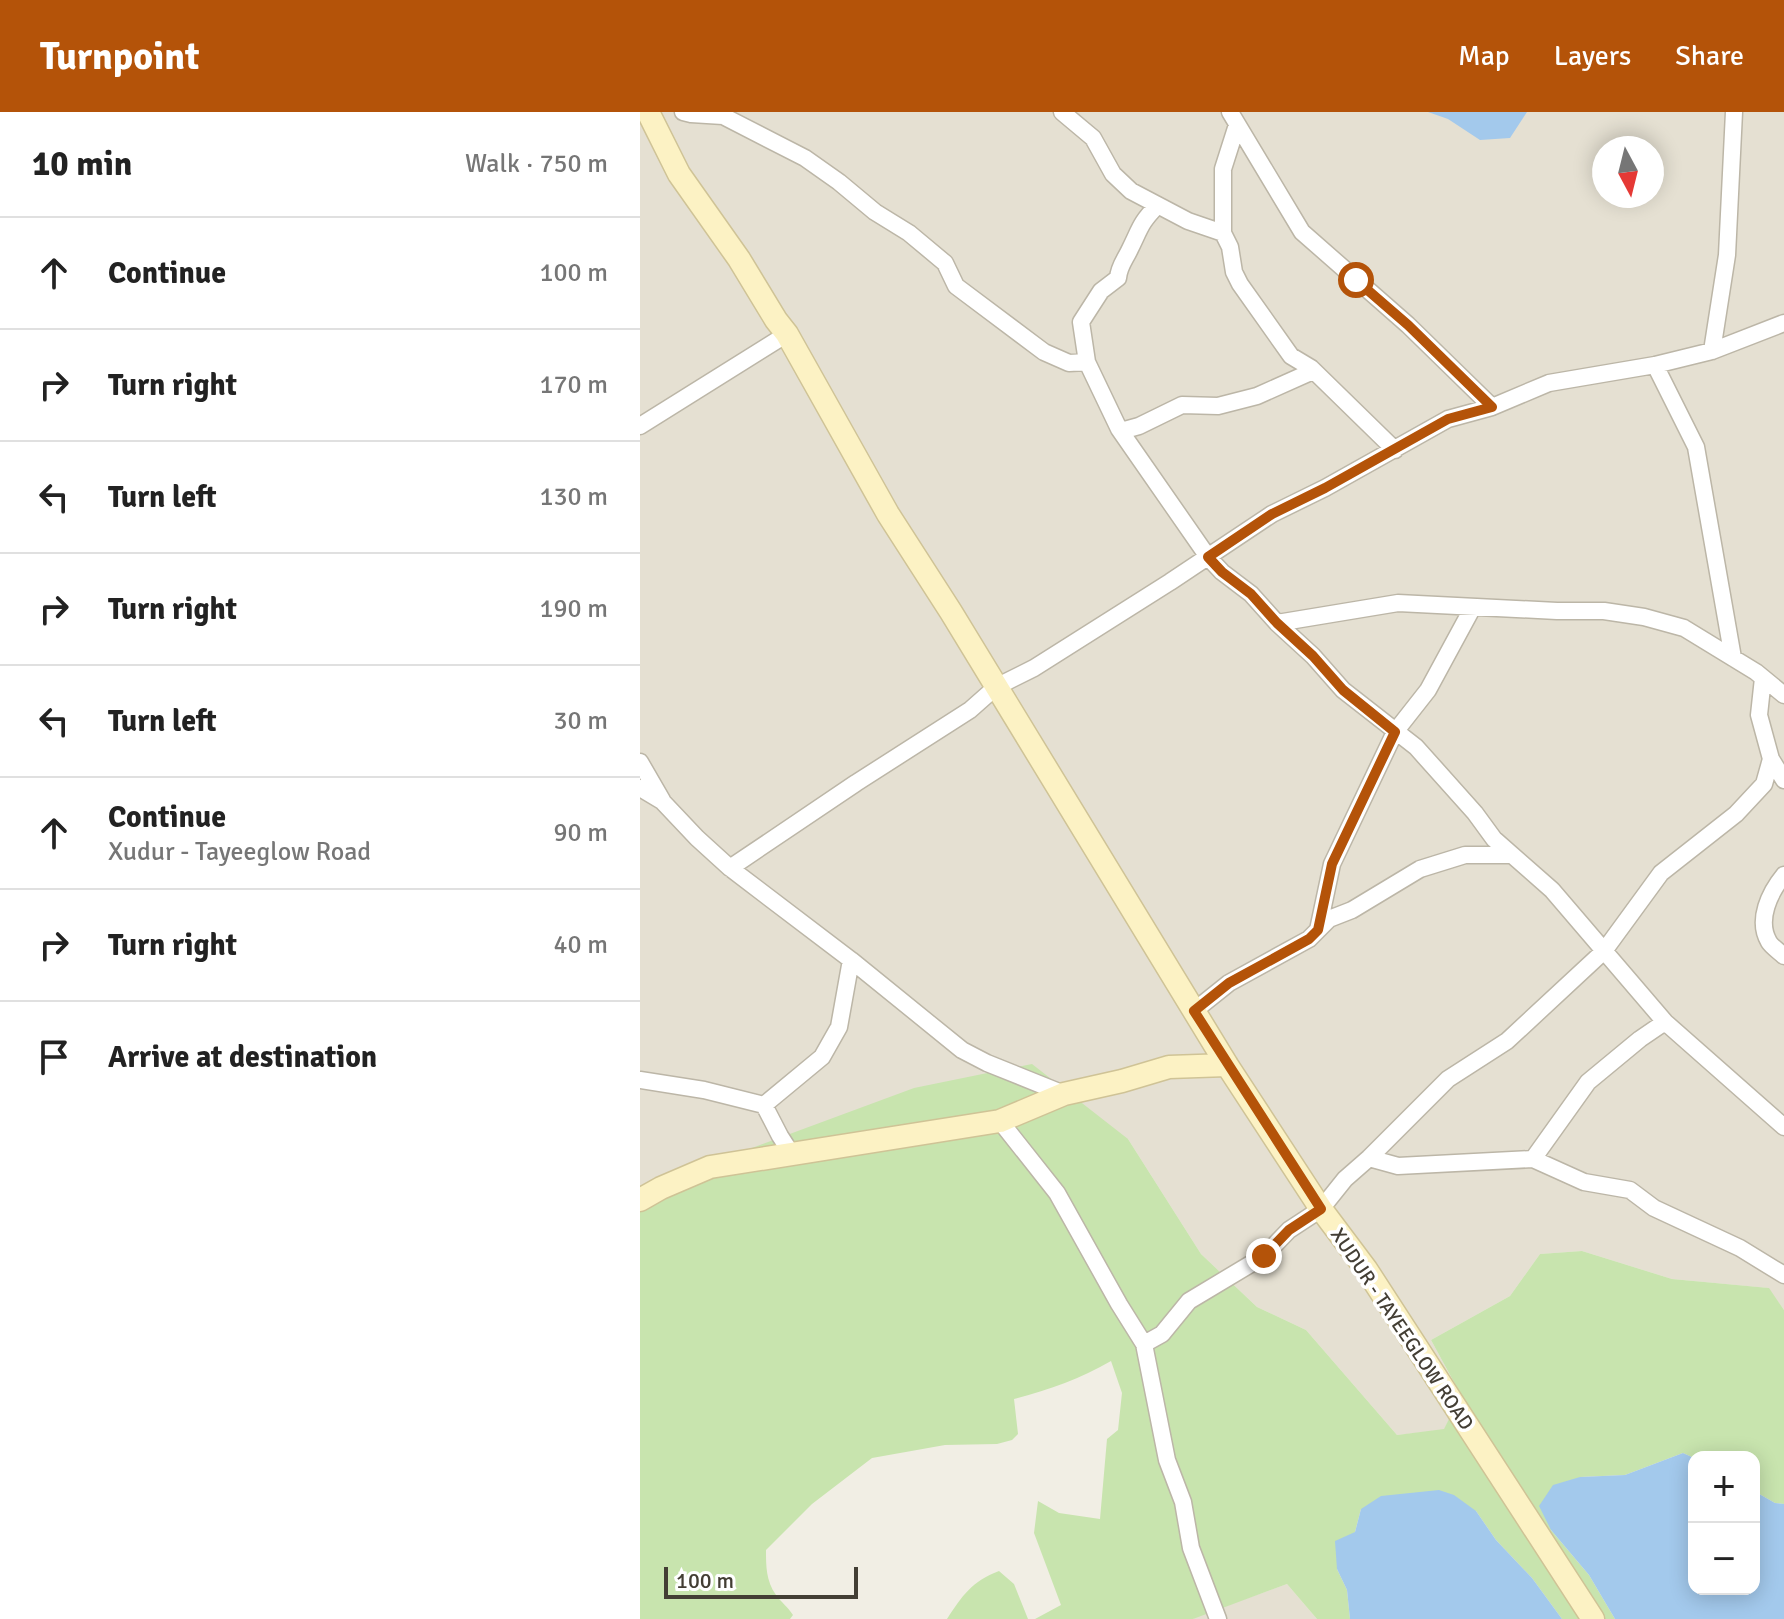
<!DOCTYPE html>
<html lang="en">
<head>
<meta charset="utf-8">
<style>
  :root { --surface:#fff; --page:#f2f2f2; --text:#222; --muted:#767676; --line:#e0e0e0; --accent:#b45309 }
  body { margin:0; font-family:Signika,sans-serif; background:var(--page); color:var(--text) }
  .controls { position:absolute; right:24px; bottom:24px; display:grid; overflow:hidden; border-radius:16px; box-shadow:0 4px 20px #0003 }
  .controls button { width:72px; height:72px; display:grid; place-items:center; padding:0; border:0; border-bottom:2px solid var(--line); background:var(--surface); color:var(--text); font:40px sans-serif }
  .compass { position:absolute; left:952px; top:24px; width:72px; height:72px; border-radius:50%; background:var(--surface); box-shadow:0 4px 20px #0003; rotate:173deg }
  .scale { position:absolute; left:24px; bottom:20px; width:194px; box-sizing:border-box; padding-left:8px; border:4px solid #433e34; border-top:0; font-size:22px; line-height:28px; white-space:nowrap; color:#433e34; -webkit-text-stroke:6px #fff; paint-order:stroke }
  .stop { position:absolute; width:24px; height:24px; margin:-18px; border:6px solid #b45309; border-radius:50%; background:#fff }
  .stop.end { background:#b45309; border-color:#fff; box-shadow:0 2px 8px #0008 }
  .list { margin:0; padding:0; list-style:none }
  h2 { display:flex; justify-content:space-between; align-items:center; height:104px; margin:0; padding:0 32px; font-size:34px }
  h2 small { font-size:26px; font-weight:400; color:var(--muted) }
  .list li { display:grid; grid-template-columns:52px 1fr auto; gap:24px; align-items:center; box-sizing:border-box; height:112px; padding:0 32px; border-top:2px solid var(--line) }
  .list b { display:block; font-size:30px; white-space:nowrap }
  .list p { margin:0; font-size:26px; white-space:nowrap; color:var(--muted) }
  .list em { font-size:26px; font-style:normal; color:var(--muted) }
  .icon { flex:none; width:44px; height:44px; fill:none; stroke:currentColor; stroke-width:2; stroke-linecap:round; stroke-linejoin:round }
  .map { position:relative; flex:none; width:1144px; height:1507px; overflow:hidden }
  header { display:flex; align-items:center; gap:48px; box-sizing:border-box; height:112px; padding:0 40px; background:var(--accent); color:#fff }
  header strong { font-size:38px }
  nav { display:flex; gap:44px; margin-inline-start:auto; font-size:28px }
  main { display:flex }
  aside { flex:1; background:var(--surface) }
  .map>svg:first-child { display:block }
</style>
</head>
<body>
<header>
<strong>Turnpoint</strong>
<nav><a>Map</a><a>Layers</a><a>Share</a></nav>
</header>
<main>
<aside>
<h2>10 min<small>Walk · 750 m</small></h2>
<ul class="list">
<li><svg class="icon" aria-label="ahead" viewBox="0 0 24 24"><path d="M12 20V5M6 11l6-6 6 6"/></svg><div><b>Continue</b></div><em>100 m</em></li>
<li><svg class="icon" aria-label="right" viewBox="0 0 24 24"><path d="M7 20v-9h11M14 6l5 5-5 5"/></svg><div><b>Turn right</b></div><em>170 m</em></li>
<li><svg class="icon" aria-label="left" viewBox="0 0 24 24"><path d="M17 20v-9H6M10 6l-5 5 5 5"/></svg><div><b>Turn left</b></div><em>130 m</em></li>
<li><svg class="icon" aria-label="right" viewBox="0 0 24 24"><path d="M7 20v-9h11M14 6l5 5-5 5"/></svg><div><b>Turn right</b></div><em>190 m</em></li>
<li><svg class="icon" aria-label="left" viewBox="0 0 24 24"><path d="M17 20v-9H6M10 6l-5 5 5 5"/></svg><div><b>Turn left</b></div><em>30 m</em></li>
<li><svg class="icon" aria-label="ahead" viewBox="0 0 24 24"><path d="M12 20V5M6 11l6-6 6 6"/></svg><div><b>Continue</b><p>Xudur - Tayeeglow Road</p></div><em>90 m</em></li>
<li><svg class="icon" aria-label="right" viewBox="0 0 24 24"><path d="M7 20v-9h11M14 6l5 5-5 5"/></svg><div><b>Turn right</b></div><em>40 m</em></li>
<li><svg class="icon" aria-label="arrive" viewBox="0 0 24 24"><path d="M6 21V4h12l-3 4 3 4H6"/></svg><div><b>Arrive at destination</b></div></li>
</ul>
</aside>
<div class="map">
<svg width="1144" height="1507" viewBox="0 0 1144 1507">
  <rect width="100%" height="100%" fill="#f1eee4"/>
  <!-- residential -->
  <path fill="#e5e0d2" fill-rule="evenodd" d="M0,0H1144V1198L1128,1176L1032,1167L942,1139L900,1142L870,1184L791,1228L821,1283L804,1318L757,1323L666,1218L617,1195L561,1142L488,1027L0,1096ZM964,36H1012V84H964Z
    M647,1472L677,1507H553L555,1505Z"/>
  <!-- green -->
  <path fill="#c8e4ae" d="M392,952L488,1027L561,1142L617,1195L666,1218L757,1323L804,1317L821,1283L791,1228L870,1184L900,1142L942,1139L1032,1167L1129,1176L1144,1198V1392L1135,1391L1114,1379V1345L1054,1346L1043,1341L985,1363L940,1365L911,1418L949,1463L975,1507H922L892,1466L856,1428L836,1399L721,1397L715,1420L697,1457L707,1478L710,1507H677L647,1472L553,1507H395L421,1493L394,1421L398,1389L419,1401L460,1407L467,1327L478,1318L482,1281L471,1249C440,1267 409,1278 374,1287L378,1322L372,1328L357,1332L305,1333L232,1346L172,1392L126,1438C126,1454 126,1469 136,1483C141,1490 148,1495 153,1503L150,1507H0V1096L50,1059L274,976Z
    M359,1459L374,1472L388,1507H307C322,1484 332,1469 359,1459Z"/>
  <!-- water -->
  <path fill="#a3c9ec" d="M788,0H887L870,26L840,28L808,7Z
    M1043,1341L1054,1346V1477H1114V1379L1135,1391L1144,1392V1507H975L949,1463L911,1418L899,1394L913,1373L940,1365L985,1363Z
    M799,1378L814,1383L836,1399L856,1428L892,1466L922,1507H710L707,1478L697,1457L695,1429L715,1420L721,1397L741,1384Z"/>
  <g fill="none" stroke-linecap="round" stroke-linejoin="round">
    <!-- street casing -->
    <g stroke="#bcb6a7" stroke-width="19">
      <path id="street" d="M43,0L51,2L83,4L165,46L199,70L235,100L269,121L305,151L316,174L404,240L429,251L447,250
        M422,0L453,26L473,62L491,79L548,109L583,121
        M590,0L662,120L768,213L852,295
        M597,13L583,57V121L590,135L594,160L600,172L651,244L671,256L755,338
        M517,94C500,111 500,117 490,137C485,148 479,154 478,166L461,179L441,210L447,250L479,317L568,445L582,460L611,482L637,511L673,544L703,578L776,635L835,701L854,727L912,778L1025,910L1144,1015
        M1072,239L1087,143L1094,0
        M1015,253L1056,335L1093,546
        M0,314L147,222
        M481,319L499,314L542,293L578,294L617,284L673,259
        M637,511L758,491L917,499H964L1004,505L1044,516L1116,560L1144,583
        M1123,566L1119,603L1131,647L1144,668
        M0,650L22,688
        M0,676L22,689L57,726L90,756L211,848L322,938L347,951L424,982
        M90,756L216,671L330,598L356,575L394,556L530,470L632,402L685,376L808,307L852,295L909,271L1015,253L1072,239L1144,211
        M1144,763C1130,780 1116,808 1129,830C1132,835 1140,840 1144,844
        M678,818L692,752L755,620L788,578L833,495
        M554,899L589,871L669,827L689,807L712,798L780,757L825,743H872
        M0,968L64,978L124,993
        M360,1009L417,1081L479,1192L504,1232L527,1348L543,1390L551,1436L578,1507
        M151,1041L140,1024L124,993L182,945L199,915L211,848
        M729,1046L758,1054L893,1047L944,1070L990,1078L1014,1096L1100,1136L1144,1163
        M893,1047L948,970L1000,927L1025,910
        M504,1232L522,1222L549,1189L624,1144L649,1118L681,1097L705,1067L729,1046L808,967L867,929L964,839L1021,761L1096,702L1124,672L1131,647"/>
    </g>
    <!-- secondary casing -->
    <g stroke="#cfc396" stroke-width="25">
      <path id="secondary" d="M8,0L39,62L99,147L136,208L147,222L248,402L311,500L587,953L681,1097L726,1157L953,1507
        M0,1088L21,1076L70,1055L360,1009L424,982L482,969L529,955L587,953"/>
    </g>
    <!-- street -->
    <use href="#street" stroke="#fff" stroke-width="16"/>
    <!-- secondary -->
    <use href="#secondary" stroke="#fcf2c4" stroke-width="22"/>
  </g>
  <g fill="none" stroke-linecap="round" stroke-linejoin="round">
    <!-- route -->
    <path stroke="#b45309" stroke-width="10" d="M624,1144L649,1118L681,1097L554,899L589,871L669,827L678,818L692,752L755,620L703,578L673,544L637,511L611,482L582,460L568,445L632,402L685,376L808,307L852,295L768,213L716,168"/>
  </g>
  <g text-anchor="middle" dominant-baseline="central" stroke-width="7" stroke-linejoin="round" paint-order="stroke">
    <!-- street labels -->
    <g font-size="20" fill="#433e34" stroke="#fff">
      <text transform="translate(762 1217) rotate(56)">XUDUR - TAYEEGLOW ROAD</text>
    </g>
  </g>
</svg>
<div class="controls">
<button>+</button>
<button>−</button>
</div>
<svg class="compass" viewBox="-18 -18 36 36"><path d="M0-13l5 13h-10z" fill="#e53935"/><path d="M0 13l5-13h-10z" fill="#767676"/></svg>
<div class="scale">100 m</div>
<div class="stop" style="left:716px;top:168px"></div>
<div class="stop end" style="left:624px;top:1144px"></div>
</div>
</main>
</body>
</html>
